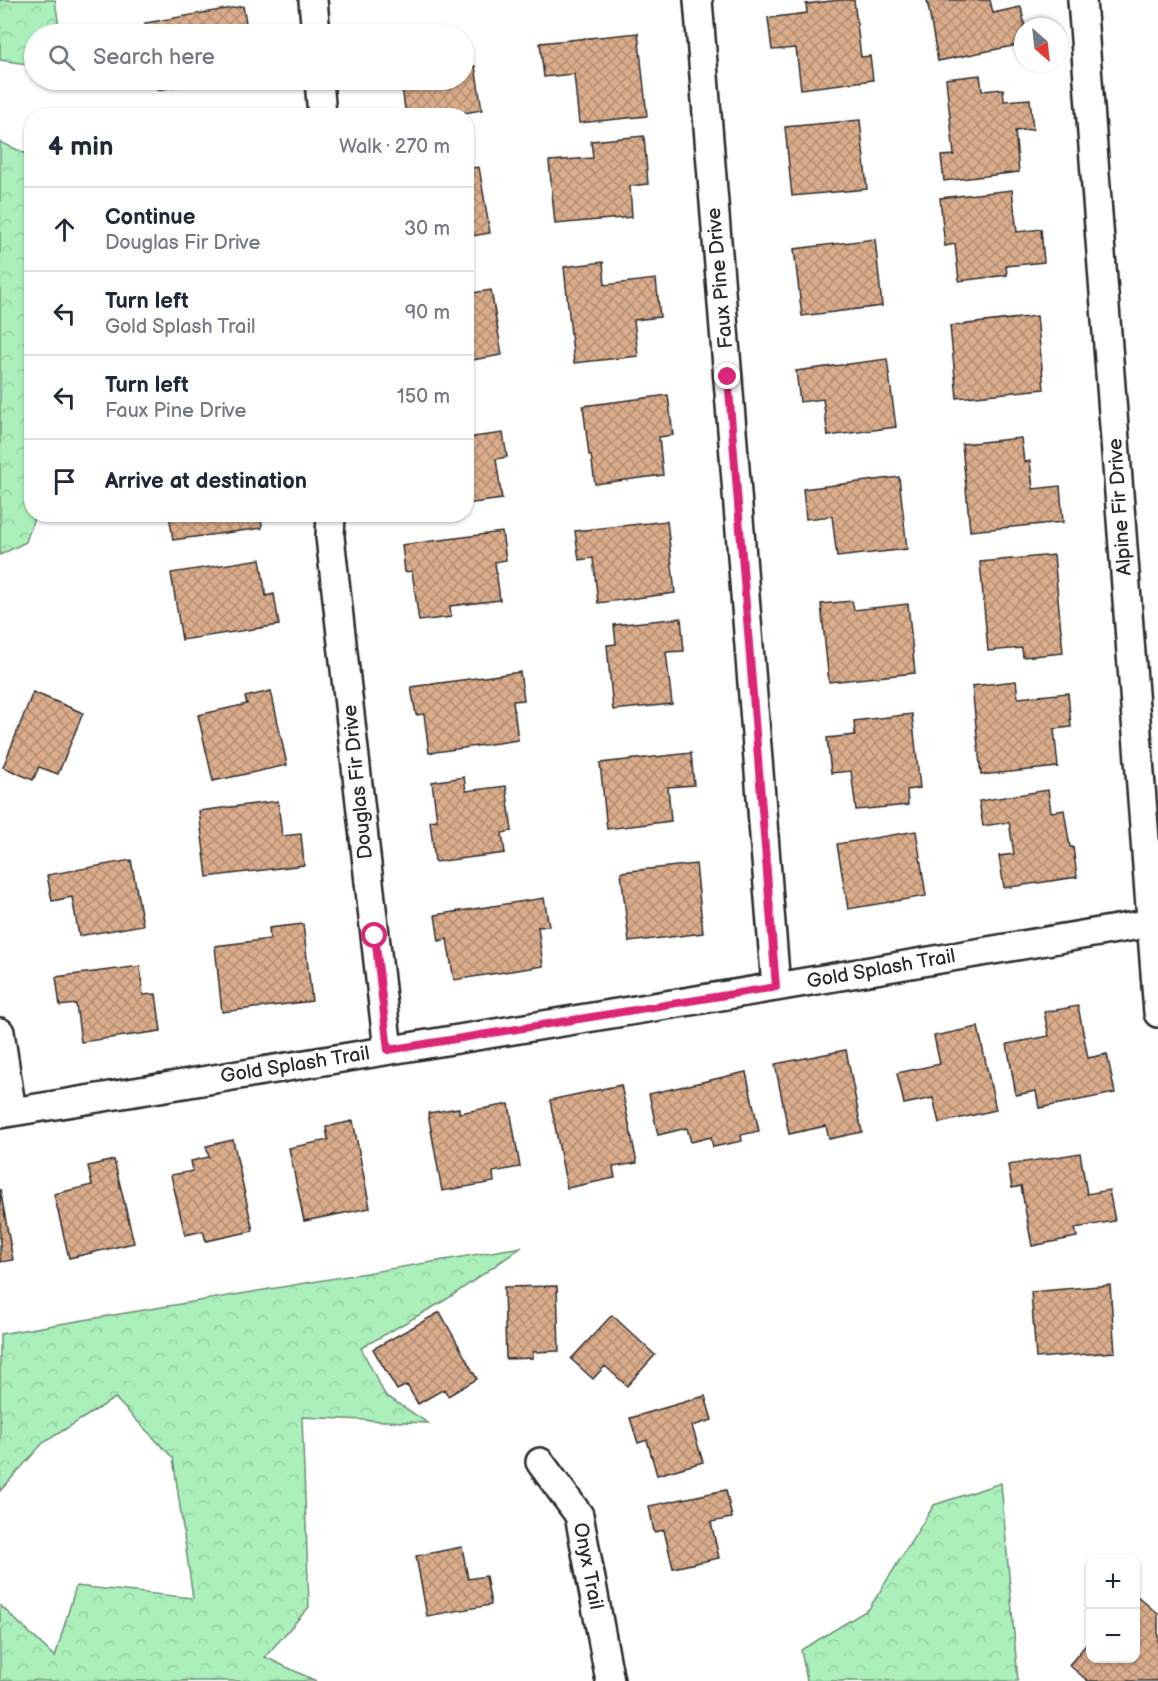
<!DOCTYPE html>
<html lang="en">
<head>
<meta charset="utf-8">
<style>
  :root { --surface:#fff; --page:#f6f6f7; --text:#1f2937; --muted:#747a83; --line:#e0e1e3 }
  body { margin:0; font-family:"Balsamiq Sans",sans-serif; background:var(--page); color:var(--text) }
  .controls { position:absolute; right:18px; bottom:18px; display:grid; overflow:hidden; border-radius:12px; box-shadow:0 2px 4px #0004 }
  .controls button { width:54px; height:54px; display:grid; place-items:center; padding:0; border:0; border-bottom:2px solid var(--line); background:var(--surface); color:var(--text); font:30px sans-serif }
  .compass { position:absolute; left:1014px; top:18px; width:54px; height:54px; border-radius:50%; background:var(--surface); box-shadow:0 2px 4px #0004; rotate:153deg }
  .stop { position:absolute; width:18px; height:18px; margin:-14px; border:4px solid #db2777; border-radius:50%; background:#fff }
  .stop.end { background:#db2777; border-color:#fff; box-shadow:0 2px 6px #0008 }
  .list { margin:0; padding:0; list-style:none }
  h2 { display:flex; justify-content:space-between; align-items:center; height:78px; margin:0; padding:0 24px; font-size:26px }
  h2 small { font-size:20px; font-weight:400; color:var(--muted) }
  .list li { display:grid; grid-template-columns:39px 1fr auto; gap:18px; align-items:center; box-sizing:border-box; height:84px; padding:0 24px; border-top:2px solid var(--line) }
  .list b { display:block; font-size:22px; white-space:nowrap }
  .list p { margin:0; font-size:20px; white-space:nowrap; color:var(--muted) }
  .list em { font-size:20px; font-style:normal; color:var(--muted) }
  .icon { flex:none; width:33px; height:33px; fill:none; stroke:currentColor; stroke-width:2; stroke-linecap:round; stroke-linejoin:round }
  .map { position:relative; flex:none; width:1158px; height:1681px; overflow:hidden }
  .search { position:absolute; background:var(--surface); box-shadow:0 2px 4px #0004; left:24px; top:24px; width:450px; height:66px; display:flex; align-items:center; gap:15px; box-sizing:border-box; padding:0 21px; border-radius:33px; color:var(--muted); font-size:22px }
  .panel { position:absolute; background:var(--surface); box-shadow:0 2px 4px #0004; left:24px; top:108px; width:450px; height:414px; border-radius:24px }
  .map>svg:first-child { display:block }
</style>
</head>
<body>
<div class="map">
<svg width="1158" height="1681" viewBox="0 0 1158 1681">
  <defs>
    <pattern id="forest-crowns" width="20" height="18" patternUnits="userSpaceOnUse" patternTransform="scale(1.5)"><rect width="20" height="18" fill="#abf0bb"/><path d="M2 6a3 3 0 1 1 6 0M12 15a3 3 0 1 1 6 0" fill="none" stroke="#93cea1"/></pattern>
    <pattern id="building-cross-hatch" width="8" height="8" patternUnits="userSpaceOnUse" patternTransform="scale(1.5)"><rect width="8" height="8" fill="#dbad8c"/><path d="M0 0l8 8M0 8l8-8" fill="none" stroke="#b28d73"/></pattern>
  </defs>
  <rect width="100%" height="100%" fill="#fff"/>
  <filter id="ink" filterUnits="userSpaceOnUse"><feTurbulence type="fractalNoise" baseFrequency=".0167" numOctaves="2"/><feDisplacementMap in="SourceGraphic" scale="12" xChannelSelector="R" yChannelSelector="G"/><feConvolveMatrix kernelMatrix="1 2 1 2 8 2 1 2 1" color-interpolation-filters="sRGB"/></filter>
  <g filter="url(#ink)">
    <!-- forest -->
    <path fill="url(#forest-crowns)" stroke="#6b8e73" stroke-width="1.5" d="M0,0H55L60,34H34V65L0,60Z
      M0,142L25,153L31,174L32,514L35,515L26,542L0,555Z
      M522,1247L447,1299L361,1348L385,1395L428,1423L302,1417L309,1607L265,1657L316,1681H0V1605L55,1657L76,1586L193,1598L173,1458L115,1398L43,1443L0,1491V1334Z
      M1001,1483L1018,1681H807L801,1650L869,1609L934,1505Z"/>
    <!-- building -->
    <path fill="url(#building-cross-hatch)" stroke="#2b2b2b" stroke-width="1.5" d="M840,0H854L861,57L870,56L873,80L801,89L796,48L772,50L768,18L807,13L806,4Z
      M927,0H990L993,13L1021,7L1025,27H1023V44L938,61Z
      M243,6L248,34H147L145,23Z
      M638,33L647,116L579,123L574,74L544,77L540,43Z
      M475,66L482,110L446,116H406L401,80H464V67Z
      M980,75L982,91L1003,89L1004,101L1030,99L1033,129L1015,131L1019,172L944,181L941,156L954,155L946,79Z
      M155,80H216L157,90Z
      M860,120L867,189L792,196L785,127Z
      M644,136L648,184L630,186L632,217L555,224L549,161L593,158L591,141Z
      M479,167L490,233L466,237V169Z
      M1012,190L1017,232L1041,229L1044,262L1006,266L1007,275L959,281L955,244L945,246L940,198Z
      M875,239L882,306L802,316L794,249Z
      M603,262L605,285L656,279L660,317L634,320L638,356L574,363L564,267Z
      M491,290L502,355L466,361V294Z
      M1037,316L1044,389L957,398L950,326Z
      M887,359L896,427L828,436L823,399L800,402L796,371Z
      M668,395L673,435L659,437L663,475L595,484L591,455H589L583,406Z
      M503,433L507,457L496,459L502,499L466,504V438Z
      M1021,438L1024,462L1030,461L1033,489L1060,486L1063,522L970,531L962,444Z
      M899,477L907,549L837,557L832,516L806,519L803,489Z
      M169,514H261L262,528L173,540Z
      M667,521L675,593L598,603L593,558L579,560L575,531Z
      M502,532L506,560L495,562L500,600L450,606L451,617L419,621L412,571L405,572L402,545Z
      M1054,555L1063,653L1023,657L1022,648L988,651L980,562Z
      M260,559L266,596L274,594L279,625L182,640L171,573Z
      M852,601L854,610L908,604L915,673L829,682L821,604Z
      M681,618L684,651L666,652L672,704L613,710L607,645L616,644L614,625Z
      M520,672L524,700L513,701L518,740L429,753L424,714L416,715L411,687Z
      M1016,681L1018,698L1068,693L1071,727L1054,729L1058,767L981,775L972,686Z
      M271,691L287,765L213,781L198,715L247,704L245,697Z
      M33,692L83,713L58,774L39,767L33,780L3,767Z
      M912,714L920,788L907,790L908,805L856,810L851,771L831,773L827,738L855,735L854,721Z
      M691,753L694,785L668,787L671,821L607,829L600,763Z
      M464,777L466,791L506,786L512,831L502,833L505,853L435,862L430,821L437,820L432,782Z
      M1048,790L1051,812L1064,810L1070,847H1073L1077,877L1004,888L999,856L1014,854L1009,822L983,826L979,801Z
      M278,801L282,836L301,834L304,865L207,877L199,811Z
      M916,831L926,896L848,909L837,844Z
      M131,860L143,925L79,936L72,897L52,901L47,875Z
      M696,864L703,933L629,942L621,872Z
      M544,898L549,926L538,927L543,966L454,980L447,939L439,941L435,915Z
      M303,924L312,1001L222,1012L215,946L270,939L269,928Z
      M140,966L143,995L156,994L161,1031L81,1042L76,1004L60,1006L56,977Z
      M1078,1006L1088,1058L1107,1054L1115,1093L1039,1108L1036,1091L1016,1095L1007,1044L1049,1036L1044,1012Z
      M978,1027L996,1110L939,1123L933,1098L904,1104L897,1073L940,1064L934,1036Z
      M846,1050L862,1132L829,1139L826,1126L789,1134L775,1064Z
      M746,1072L759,1131L741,1135L742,1141L713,1147L711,1137L691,1142L687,1128L658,1135L649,1094Z
      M621,1085L637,1163L613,1167L615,1178L567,1188L550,1100Z
      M509,1104L520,1167L493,1172L494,1182L442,1191L428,1113L459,1108V1113Z
      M353,1121L370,1208L304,1221L289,1148L328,1140L326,1127Z
      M233,1140L253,1231L206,1241L203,1231L185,1235L171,1175L193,1171L191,1161L209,1157L206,1146Z
      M1080,1153L1087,1194L1109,1190L1115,1221L1075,1228L1077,1237L1032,1246L1021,1186L1012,1188L1008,1165Z
      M114,1160L134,1243L69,1258L54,1194L92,1185L88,1166Z
      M0,1189L13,1260L0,1262Z
      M1110,1285L1115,1352L1036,1358L1031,1292Z
      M557,1286L559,1351L533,1352V1358L506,1359L504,1287Z
      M440,1312L477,1379L448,1396L444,1389L418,1404L407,1385L397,1390L373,1349Z
      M612,1315L655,1355L627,1386L605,1366L593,1379L571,1359Z
      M705,1396L712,1420L692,1426L703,1462L657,1475L647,1440L638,1443L630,1418Z
      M726,1490L732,1518L711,1522L719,1558L673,1568L664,1530L654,1532L649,1506Z
      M462,1547L468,1579L486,1576L491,1605L427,1616L416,1556Z
      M1136,1595L1158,1614V1678L1156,1681H1088L1069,1665L1090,1640V1658H1136Z"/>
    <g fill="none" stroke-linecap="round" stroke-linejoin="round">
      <!-- minor casing -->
      <g stroke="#2b2b2b" stroke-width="32">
        <path id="minor" d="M313,0L316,34
          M698,0L776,987
          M1082,0L1158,1013
          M319,80L322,116
          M331,514L330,537L388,1050
          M0,1032L12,1112
          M0,1114L776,987L1158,922
          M540,1462L579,1515L610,1681"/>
      </g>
      <!-- minor -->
      <use href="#minor" stroke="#fff" stroke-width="27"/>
    </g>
  </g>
  <g fill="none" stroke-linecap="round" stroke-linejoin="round" filter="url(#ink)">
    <!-- route -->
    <path stroke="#db2777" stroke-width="8" d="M375,936L388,1050L776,987L728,377"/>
  </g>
  <g text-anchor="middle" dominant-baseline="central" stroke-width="6" stroke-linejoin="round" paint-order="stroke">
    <!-- street labels -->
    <g font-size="20" fill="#2b2b2b" stroke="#fff">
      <text transform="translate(720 278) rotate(-95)">Faux Pine Drive</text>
      <text transform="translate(1120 507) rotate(-94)">Alpine Fir Drive</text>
      <text transform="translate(358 782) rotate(-96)">Douglas Fir Drive</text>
      <text transform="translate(881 969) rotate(-10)">Gold Splash Trail</text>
      <text transform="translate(295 1065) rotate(-9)">Gold Splash Trail</text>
      <text transform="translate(588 1566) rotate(79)">Onyx Trail</text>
    </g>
  </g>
</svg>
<div class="controls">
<button>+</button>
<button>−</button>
</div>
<svg class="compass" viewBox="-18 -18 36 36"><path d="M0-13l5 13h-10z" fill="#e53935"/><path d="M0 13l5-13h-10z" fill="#747a83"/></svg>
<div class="stop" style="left:375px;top:936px"></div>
<div class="stop end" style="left:728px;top:377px"></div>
<div class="search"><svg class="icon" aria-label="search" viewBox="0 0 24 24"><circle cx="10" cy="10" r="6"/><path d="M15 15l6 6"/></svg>Search here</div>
<section class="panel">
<h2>4 min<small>Walk · 270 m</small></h2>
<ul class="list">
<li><svg class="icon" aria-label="ahead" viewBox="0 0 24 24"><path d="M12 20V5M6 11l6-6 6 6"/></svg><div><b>Continue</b><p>Douglas Fir Drive</p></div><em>30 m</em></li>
<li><svg class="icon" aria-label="left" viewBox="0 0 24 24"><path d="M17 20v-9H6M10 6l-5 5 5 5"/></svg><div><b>Turn left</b><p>Gold Splash Trail</p></div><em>90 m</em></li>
<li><svg class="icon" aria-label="left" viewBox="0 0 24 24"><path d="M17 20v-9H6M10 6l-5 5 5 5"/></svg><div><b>Turn left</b><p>Faux Pine Drive</p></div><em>150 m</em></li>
<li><svg class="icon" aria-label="arrive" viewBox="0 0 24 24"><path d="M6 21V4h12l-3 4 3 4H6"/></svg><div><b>Arrive at destination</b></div></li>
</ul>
</section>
</div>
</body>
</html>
